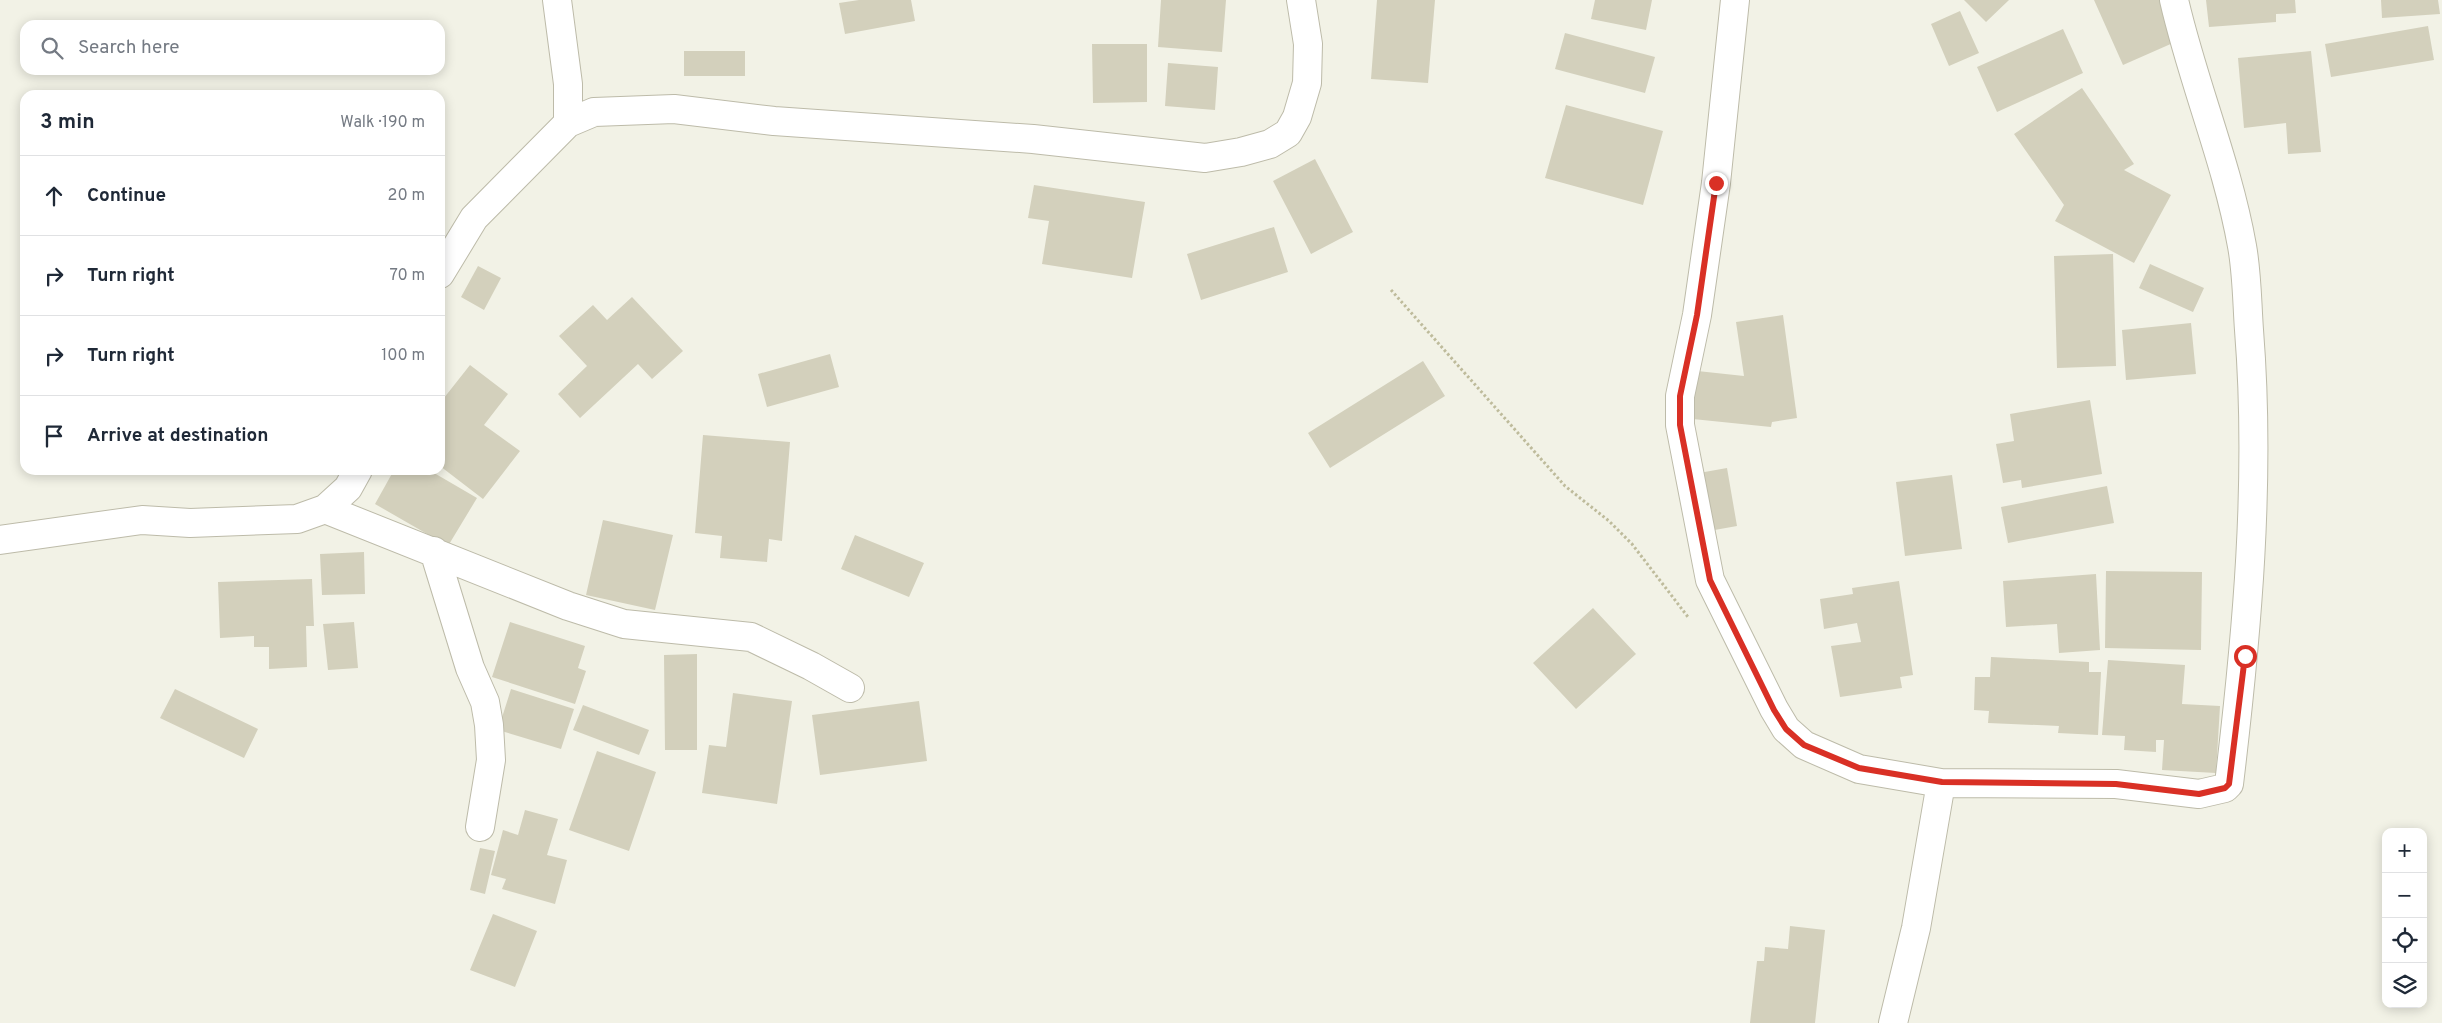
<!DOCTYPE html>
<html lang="en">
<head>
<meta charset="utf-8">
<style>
  :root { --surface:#fff; --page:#f2f2f3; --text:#1f2937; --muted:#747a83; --line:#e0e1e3 }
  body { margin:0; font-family:Overpass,sans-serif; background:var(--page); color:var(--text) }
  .controls { position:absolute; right:15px; bottom:15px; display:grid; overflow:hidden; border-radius:10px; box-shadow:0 2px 12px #0003 }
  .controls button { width:45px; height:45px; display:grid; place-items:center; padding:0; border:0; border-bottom:1px solid var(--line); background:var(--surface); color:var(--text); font:25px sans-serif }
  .stop { position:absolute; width:15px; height:15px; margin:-11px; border:4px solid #d93025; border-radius:50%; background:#fff }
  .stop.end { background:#d93025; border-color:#fff; box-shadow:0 1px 5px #0008 }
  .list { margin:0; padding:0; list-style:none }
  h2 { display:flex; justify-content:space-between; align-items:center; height:65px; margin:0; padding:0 20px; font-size:21px }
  h2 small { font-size:16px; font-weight:400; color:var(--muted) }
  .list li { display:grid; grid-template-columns:32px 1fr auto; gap:15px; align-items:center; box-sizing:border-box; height:80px; padding:0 20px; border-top:1px solid var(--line) }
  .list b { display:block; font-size:19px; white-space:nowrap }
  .list em { font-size:16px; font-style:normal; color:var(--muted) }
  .icon { flex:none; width:28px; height:28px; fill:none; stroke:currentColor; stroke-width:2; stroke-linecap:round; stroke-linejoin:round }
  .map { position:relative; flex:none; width:2442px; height:1023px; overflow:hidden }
  .search { position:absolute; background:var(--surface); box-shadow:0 2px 12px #0003; left:20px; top:20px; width:425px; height:55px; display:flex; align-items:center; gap:12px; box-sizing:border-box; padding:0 18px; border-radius:15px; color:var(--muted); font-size:19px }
  .panel { position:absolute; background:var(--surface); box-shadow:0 2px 12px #0003; left:20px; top:90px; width:425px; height:385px; border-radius:15px }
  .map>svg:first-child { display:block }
</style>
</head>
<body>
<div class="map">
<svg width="2442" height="1023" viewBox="0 0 2442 1023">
  <rect width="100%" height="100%" fill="#f2f2e6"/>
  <!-- building -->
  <path fill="#d3d0bc" d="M859,0H911L915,21L845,34L839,3Z
    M1161,0H1226L1222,52L1158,47Z
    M1377,0H1435L1428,83L1371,79Z
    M1595,0H1652L1646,30L1591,19Z
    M1964,0H2009L1986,22Z
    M2094,0H2164L2182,39L2123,65Z
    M2206,0H2295L2296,13L2276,14V22L2209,27Z
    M2381,0H2438L2440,14L2382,18Z
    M1960,11L1979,53L1949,66L1931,24Z
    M2428,26L2434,60L2331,77L2325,44Z
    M2063,29L2083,73L1997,112L1977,67Z
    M1565,33L1655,57L1645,93L1555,69Z
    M1092,44H1147V102L1093,103Z
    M684,51H745V76H684Z
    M2311,51L2321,152L2288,154L2286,123L2244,128L2238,58Z
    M1168,63L1218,67L1215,110L1165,106Z
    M2082,88L2134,164L2124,170L2171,195L2134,263L2055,221L2064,205L2014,134Z
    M1566,105L1663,131L1643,205L1545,178Z
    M1315,159L1353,232L1311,254L1273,181Z
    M1034,185L1145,202L1132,278L1042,264L1049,221L1028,218Z
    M1274,227L1288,272L1201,300L1187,254Z
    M2113,254L2116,366L2057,368L2054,256Z
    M2150,264L2204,288L2193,312L2139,288Z
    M478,266L501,278L484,310L461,297Z
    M632,297L683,351L652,379L638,364L580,418L558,394L587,366L559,336L593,305L607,320Z
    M1783,315L1797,418L1772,422L1771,427L1683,418L1688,370L1744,376L1736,322Z
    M2191,323L2196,374L2126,380L2122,330Z
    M830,354L839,387L767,407L758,374Z
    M1423,361L1445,396L1330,468L1308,433Z
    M470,365L508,394L484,425L520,451L483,499L440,466V403Z
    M2090,400L2102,474L2022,488L2021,480L2003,483L1996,444L2014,441L2010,414Z
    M703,435L790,442L782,541L769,539L767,562L720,558L722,536L695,533Z
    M1727,468L1737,526L1709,531L1699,473Z
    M394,470H429L477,498L448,546L375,504Z
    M1952,475L1962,549L1905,556L1896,482Z
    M2107,486L2114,523L2008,543L2001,507Z
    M603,520L673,535L655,610L586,595Z
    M855,535L924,563L909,597L841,569Z
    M364,552L365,594L322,595L320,554Z
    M2106,571L2202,572L2201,650L2105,648Z
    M2096,574L2100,650L2059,653L2057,624L2006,627L2003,581Z
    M312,579L314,626H306L307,667L269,669V647H254V636L220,638L218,582Z
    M1899,581L1913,675L1900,677L1902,688L1840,697L1831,646L1861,642L1857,623L1824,629L1820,599L1853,594L1852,588Z
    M1593,608L1636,654L1576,709L1533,663Z
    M354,622L358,668L328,670L323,624Z
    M510,622L585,646L578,668L586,671L575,704L492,677Z
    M697,654V750H665L664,655Z
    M1991,657L2089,662V672H2101L2098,735L2058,733L2059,726L1988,723L1989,711L1974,710L1975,677H1990Z
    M2108,660L2185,665L2182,704L2220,706L2216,773L2162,770L2164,740H2156V752L2124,750L2125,736L2102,735Z
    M175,689L258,729L244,758L160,718Z
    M511,689L574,709L561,749L498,730Z
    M733,693L792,701L777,804L702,793L709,745L726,747Z
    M919,701L927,761L820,775L812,715Z
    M583,705L649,730L639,755L573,730Z
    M597,751L656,772L629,851L569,830Z
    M525,810L558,819L547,855L567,860L555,904L502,889L506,879L491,875L503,830L518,835Z
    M480,848L495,851L485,894L470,890Z
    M493,914L537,931L515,987L470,970Z
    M1790,926L1825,930L1815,1023H1750L1757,961H1764L1765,947L1788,949Z"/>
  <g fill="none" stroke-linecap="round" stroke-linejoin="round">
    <!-- minor casing -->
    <g stroke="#bdbba9" stroke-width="30">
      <path id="minor" d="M557,0L568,84V123
        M1735,0L1716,183L1697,315L1680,396V425L1710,580L1774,709L1786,729L1804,745L1859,769L1941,783L2116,784L2199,794L2225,788L2229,784C2247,634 2261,481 2249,330C2247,302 2247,273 2242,246C2227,162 2193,83 2174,0
        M440,274L474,218L568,123L594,112L674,109L774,121L1033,139L1205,158L1241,152L1270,144L1288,133L1297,117L1307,83L1308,44L1301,0
        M325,509L568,606L624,624L751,637L811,666L850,688
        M0,540L142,520L190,523L297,519L325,509L348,488L358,470
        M434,551L470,668L485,702L489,725L491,760L480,827
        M1893,1023L1916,928L1941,783"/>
    </g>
    <!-- path -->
    <path stroke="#bebb9b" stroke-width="3" stroke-dasharray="2.5 2.5" stroke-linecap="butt" d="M1391,290L1565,486L1609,521L1632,544L1688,617"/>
    <!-- minor -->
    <use href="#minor" stroke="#fff" stroke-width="28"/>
  </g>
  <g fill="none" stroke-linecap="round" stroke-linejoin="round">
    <!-- route -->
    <path stroke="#d93025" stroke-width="6" d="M1716,183L1697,315L1680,396V425L1710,580L1774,710L1786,729L1804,745L1859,768L1942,782L2116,784L2199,794L2225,788L2229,784L2245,656"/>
  </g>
</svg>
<div class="controls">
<button>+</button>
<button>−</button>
<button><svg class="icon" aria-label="locate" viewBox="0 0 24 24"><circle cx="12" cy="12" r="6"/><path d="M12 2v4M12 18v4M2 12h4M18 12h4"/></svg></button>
<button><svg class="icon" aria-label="layers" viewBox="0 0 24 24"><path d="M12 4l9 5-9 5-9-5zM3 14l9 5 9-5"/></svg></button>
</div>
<div class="stop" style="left:2245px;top:656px"></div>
<div class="stop end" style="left:1716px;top:183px"></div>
<div class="search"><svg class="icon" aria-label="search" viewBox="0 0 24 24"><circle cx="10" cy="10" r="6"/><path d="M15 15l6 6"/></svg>Search here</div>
<section class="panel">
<h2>3 min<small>Walk · 190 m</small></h2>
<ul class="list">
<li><svg class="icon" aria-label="ahead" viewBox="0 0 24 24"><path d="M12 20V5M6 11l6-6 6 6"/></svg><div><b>Continue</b></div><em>20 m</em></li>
<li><svg class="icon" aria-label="right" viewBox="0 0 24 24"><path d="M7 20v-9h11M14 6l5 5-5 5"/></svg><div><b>Turn right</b></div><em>70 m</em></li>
<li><svg class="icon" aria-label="right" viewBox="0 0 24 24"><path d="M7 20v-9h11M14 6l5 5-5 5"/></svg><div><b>Turn right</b></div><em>100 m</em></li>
<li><svg class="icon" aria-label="arrive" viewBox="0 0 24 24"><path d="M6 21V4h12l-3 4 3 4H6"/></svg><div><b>Arrive at destination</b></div></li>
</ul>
</section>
</div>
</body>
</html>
